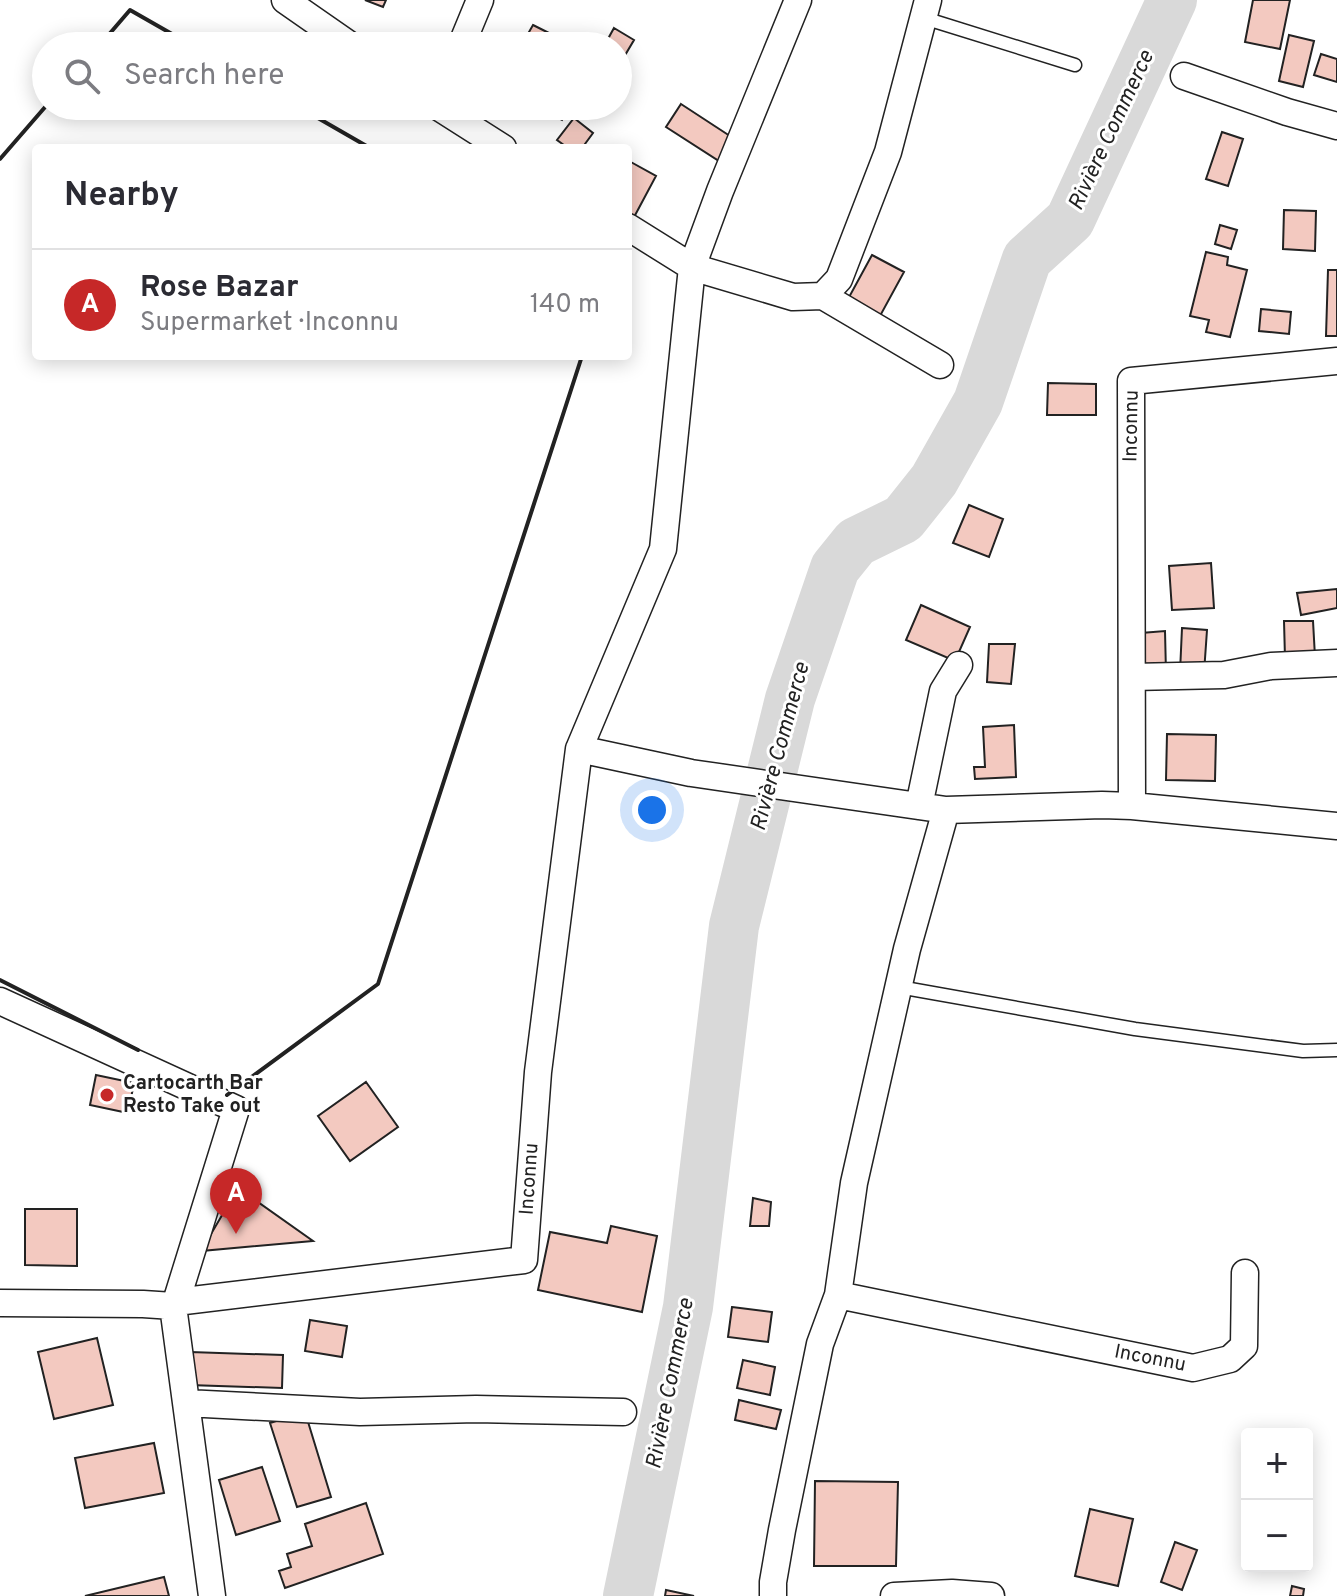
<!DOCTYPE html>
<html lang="en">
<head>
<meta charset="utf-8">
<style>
  :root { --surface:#fff; --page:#f7f7f7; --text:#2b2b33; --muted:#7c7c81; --line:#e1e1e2; --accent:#c62828 }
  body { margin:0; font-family:Overpass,sans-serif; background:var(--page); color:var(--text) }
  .controls { position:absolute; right:24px; bottom:24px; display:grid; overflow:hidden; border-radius:8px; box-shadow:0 4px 20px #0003 }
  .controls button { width:72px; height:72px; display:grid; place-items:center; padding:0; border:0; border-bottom:2px solid var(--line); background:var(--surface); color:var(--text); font:40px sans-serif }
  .you { position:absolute; left:652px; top:810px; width:28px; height:28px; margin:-20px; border:6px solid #fff; border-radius:50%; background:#1a73e8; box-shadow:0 0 0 12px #1a73e833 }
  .badge { display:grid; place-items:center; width:52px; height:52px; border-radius:50%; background:var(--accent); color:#fff; font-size:26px; font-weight:700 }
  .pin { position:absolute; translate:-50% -66px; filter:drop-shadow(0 2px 4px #0008) }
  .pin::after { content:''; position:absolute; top:42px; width:28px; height:24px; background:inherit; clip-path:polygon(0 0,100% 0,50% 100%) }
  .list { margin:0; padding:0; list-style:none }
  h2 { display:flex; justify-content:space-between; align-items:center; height:104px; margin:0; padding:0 32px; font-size:34px }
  h2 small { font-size:26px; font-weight:400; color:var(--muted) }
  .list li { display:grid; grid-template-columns:52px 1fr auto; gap:24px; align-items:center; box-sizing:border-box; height:112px; padding:0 32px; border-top:2px solid var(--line) }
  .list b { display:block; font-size:30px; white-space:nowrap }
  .list p { margin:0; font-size:26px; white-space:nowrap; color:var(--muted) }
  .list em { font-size:26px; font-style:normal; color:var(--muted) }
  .icon { flex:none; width:44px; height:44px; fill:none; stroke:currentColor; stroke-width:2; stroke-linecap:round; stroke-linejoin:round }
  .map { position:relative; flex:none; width:1337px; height:1596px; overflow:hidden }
  .search { position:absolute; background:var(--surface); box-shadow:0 4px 20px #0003; left:32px; top:32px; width:600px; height:88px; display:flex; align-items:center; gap:20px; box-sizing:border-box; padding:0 28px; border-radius:44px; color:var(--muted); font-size:30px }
  .panel { position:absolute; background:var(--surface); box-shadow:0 4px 20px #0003; left:32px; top:144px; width:600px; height:216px; border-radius:8px }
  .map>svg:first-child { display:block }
</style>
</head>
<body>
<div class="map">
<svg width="1337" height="1596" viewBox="0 0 1337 1596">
  <rect width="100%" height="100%" fill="#fff"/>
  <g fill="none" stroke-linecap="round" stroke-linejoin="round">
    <!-- river -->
    <path stroke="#d9d9d9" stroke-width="50" d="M628,1596L688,1307L734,926L790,699L835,568L856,542L903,519L934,480L978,402L1027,259L1070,220L1172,0"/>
  </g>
  <!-- building -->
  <path fill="#f3c9c0" stroke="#222" stroke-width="2" d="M365,0H386L383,7Z
    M1253,0H1290L1280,49L1245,42Z
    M533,25L553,35L547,46H521Z
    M614,28L634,40L618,67V46H604Z
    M1289,35L1314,41L1303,87L1279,81Z
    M1321,54L1337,59V82L1314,75Z
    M681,104L733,138L719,161L666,127Z
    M535,106H569L562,120Z
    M574,118L593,133L582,148H568L557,140Z
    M1222,132L1243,139L1228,186L1206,179Z
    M629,161L656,176L633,219L628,216Z
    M1284,210L1316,211L1315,251L1283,249Z
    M1220,225L1237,230L1231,249L1215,244Z
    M1206,252L1228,257L1227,265L1247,270L1230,337L1206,332L1209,320L1190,316Z
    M872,255L904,272L880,316L848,299Z
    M1328,270H1337V336H1326Z
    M1261,309L1291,312L1289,334L1259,331Z
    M1048,383L1096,384V415H1047Z
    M969,505L1003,519L989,557L953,543Z
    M1211,563L1214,608L1172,610L1169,566Z
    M1337,589V608L1301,615L1297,593Z
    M921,605L970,627L955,661L906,640Z
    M1284,621H1313L1315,657L1285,658Z
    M1182,628L1207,630L1204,673L1180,672Z
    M1165,631L1166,673H1138L1141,633Z
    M989,644H1015L1011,684L987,682Z
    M1014,725L1016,777L975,779L974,767H985L983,727Z
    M1167,734L1216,735L1215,781L1166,780Z
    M96,1075L134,1083L128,1113L90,1105Z
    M366,1082L398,1127L350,1161L318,1116Z
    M238,1188L313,1241L201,1251Z
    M753,1198L771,1202L769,1226H750Z
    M25,1209H77V1266L25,1265Z
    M611,1226L657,1236L642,1312L538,1290L550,1232L607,1243Z
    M732,1307L772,1312L768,1342L728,1337Z
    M310,1320L347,1326L342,1357L305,1351Z
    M97,1338L113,1405L54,1419L38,1352Z
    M190,1352L283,1355L282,1388L189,1385Z
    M743,1360L775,1367L770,1395L737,1388Z
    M739,1400L781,1410L776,1429L735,1420Z
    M305,1412L331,1497L297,1507L270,1423Z
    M154,1443L164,1493L85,1508L75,1458Z
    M262,1467L280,1521L236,1535L219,1480Z
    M815,1481L898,1482L896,1566H814Z
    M366,1503L383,1554L285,1588L279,1571L291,1567L287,1554L312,1546L305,1524Z
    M1090,1509L1133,1519L1118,1586L1075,1576Z
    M1175,1542L1197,1550L1182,1590L1161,1582Z
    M164,1577L169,1596H85Z
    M1292,1586L1304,1589L1303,1596H1290Z
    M666,1590L694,1596H665Z"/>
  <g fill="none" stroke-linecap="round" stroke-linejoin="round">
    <!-- service casing -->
    <g stroke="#222" stroke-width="15">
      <path id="service" d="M924,18L1075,65
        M899,987L1135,1029L1303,1051L1337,1050"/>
    </g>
    <!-- minor casing -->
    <g stroke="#222" stroke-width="29">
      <path id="minor" d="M285,0L351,46
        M461,46L480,0
        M1184,76L1287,112L1337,126
        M437,106L503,148
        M628,227L692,267L793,297L823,296L839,279L888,152L928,0
        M823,296L940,365
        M1132,677L1224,675L1271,666L1337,663
        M579,749L691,773L946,810
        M919,806L943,691L959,665
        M1132,806L1131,381L1337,361
        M0,1001L236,1109L176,1302L524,1260L538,1072L579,749L663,549L692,267L720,191L798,0
        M838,1295L1193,1368L1230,1359L1244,1346L1245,1273
        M176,1302L173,1306L212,1596
        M0,1303L143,1304L173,1306
        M186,1403L360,1412L476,1409L623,1412
        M773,1596V1582L782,1530L820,1344L838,1295L854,1183L907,949L946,810L1102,805L1132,806L1337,826
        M894,1596L952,1593L991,1596"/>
    </g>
    <!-- service -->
    <use href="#service" stroke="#fff" stroke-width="12"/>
    <!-- minor -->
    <use href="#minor" stroke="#fff" stroke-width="26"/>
    <!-- wall -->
    <path stroke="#222" stroke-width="4" d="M99,46L130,10L193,46
      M297,106L370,148
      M0,159L46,106
      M0,980L138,1050
      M227,1095L378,984L582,356"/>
  </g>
  <!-- markers -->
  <circle fill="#c62828" stroke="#fff" stroke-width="3" cx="107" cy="1095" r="8"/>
  <g text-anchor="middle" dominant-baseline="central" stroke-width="6" stroke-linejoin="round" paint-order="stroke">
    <!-- street labels -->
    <g font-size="20" fill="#222" stroke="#fff">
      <text transform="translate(1132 426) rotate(-89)">Inconnu</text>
      <text transform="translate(530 1179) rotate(-86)">Inconnu</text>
      <text transform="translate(1150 1359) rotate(11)">Inconnu</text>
    </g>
    <!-- poi labels -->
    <g font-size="20" font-weight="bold" fill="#222" stroke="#fff" text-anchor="start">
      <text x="123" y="1084">Cartocarth Bar<tspan x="123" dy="23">Resto Take out</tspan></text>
    </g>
    <!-- water labels -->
    <g font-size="22" font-style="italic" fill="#222" stroke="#fff">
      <text transform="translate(1112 131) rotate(-65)">Rivière Commerce</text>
      <text transform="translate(781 747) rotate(-75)">Rivière Commerce</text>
      <text transform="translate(671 1384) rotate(-79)">Rivière Commerce</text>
    </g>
  </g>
</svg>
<div class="controls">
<button>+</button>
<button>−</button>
</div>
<div class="you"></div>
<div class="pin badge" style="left:236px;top:1234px">A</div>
<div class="search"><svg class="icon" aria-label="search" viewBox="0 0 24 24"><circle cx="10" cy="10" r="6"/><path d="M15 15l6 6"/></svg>Search here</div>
<section class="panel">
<h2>Nearby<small></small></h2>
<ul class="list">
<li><span class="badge">A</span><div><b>Rose Bazar</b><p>Supermarket · Inconnu</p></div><em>140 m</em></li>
</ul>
</section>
</div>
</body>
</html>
